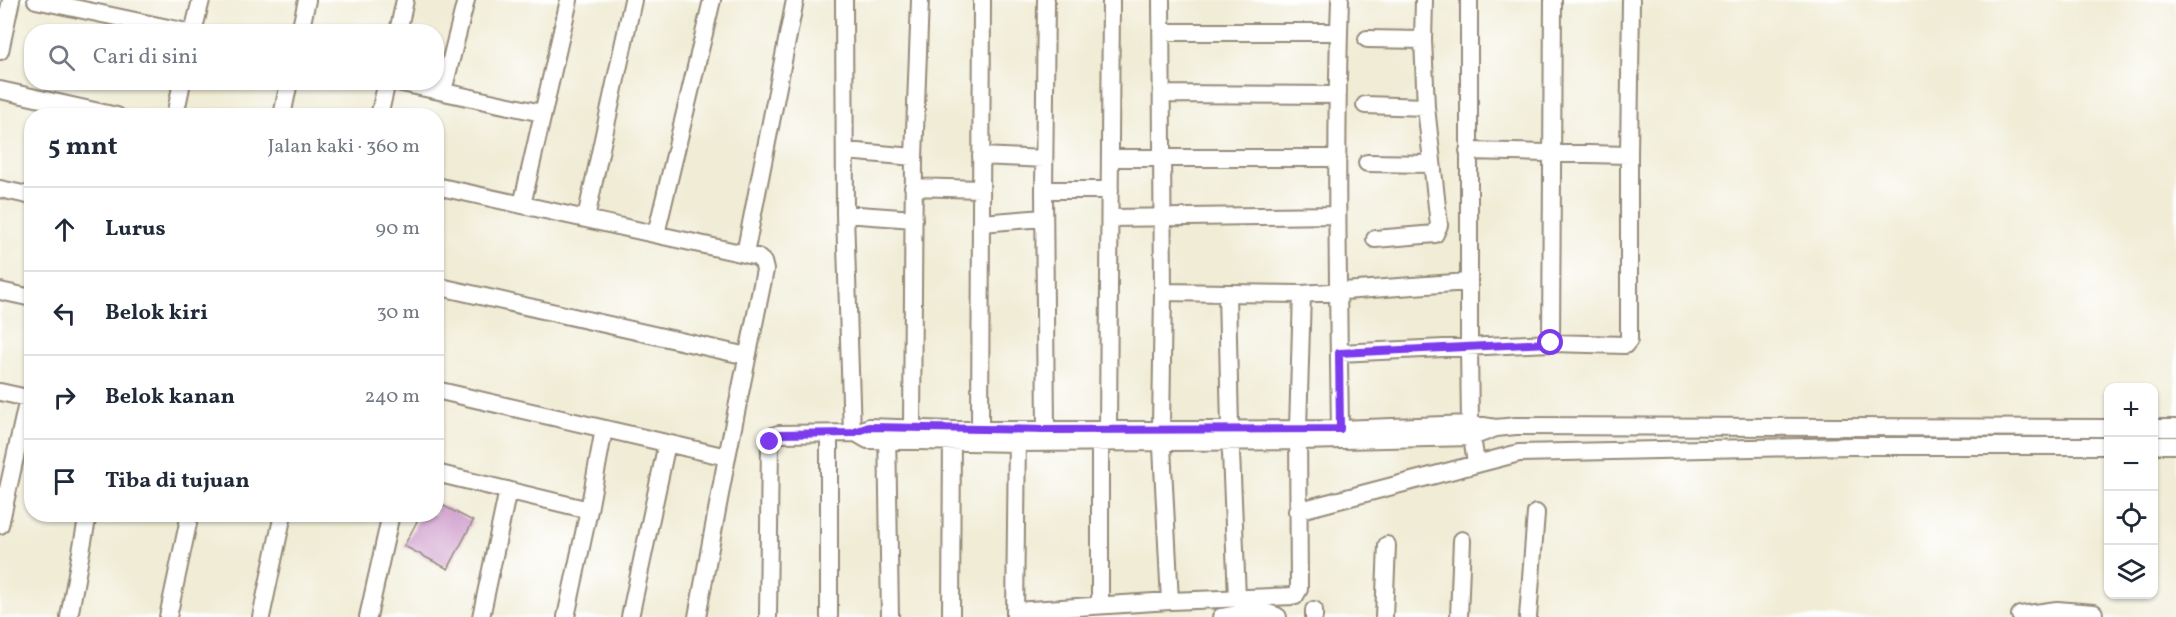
<!DOCTYPE html>
<html lang="id">
<head>
<meta charset="utf-8">
<style>
  :root { --surface:#fff; --page:#f2f2f3; --text:#1f2937; --muted:#747a83; --line:#e0e1e3 }
  body { margin:0; font-family:Vollkorn,serif; background:var(--page); color:var(--text) }
  .controls { position:absolute; right:18px; bottom:18px; display:grid; overflow:hidden; border-radius:12px; box-shadow:0 2px 4px #0004 }
  .controls button { width:54px; height:54px; display:grid; place-items:center; padding:0; border:0; border-bottom:2px solid var(--line); background:var(--surface); color:var(--text); font:30px sans-serif }
  .stop { position:absolute; width:18px; height:18px; margin:-14px; border:4px solid #7c3aed; border-radius:50%; background:#fff }
  .stop.end { background:#7c3aed; border-color:#fff; box-shadow:0 2px 6px #0008 }
  .list { margin:0; padding:0; list-style:none }
  h2 { display:flex; justify-content:space-between; align-items:center; height:78px; margin:0; padding:0 24px; font-size:26px }
  h2 small { font-size:20px; font-weight:400; color:var(--muted) }
  .list li { display:grid; grid-template-columns:39px 1fr auto; gap:18px; align-items:center; box-sizing:border-box; height:84px; padding:0 24px; border-top:2px solid var(--line) }
  .list b { display:block; font-size:22px; white-space:nowrap }
  .list em { font-size:20px; font-style:normal; color:var(--muted) }
  .icon { flex:none; width:33px; height:33px; fill:none; stroke:currentColor; stroke-width:2; stroke-linecap:round; stroke-linejoin:round }
  .map { position:relative; flex:none; width:2176px; height:617px; overflow:hidden }
  .search { position:absolute; background:var(--surface); box-shadow:0 2px 4px #0004; left:24px; top:24px; width:420px; height:66px; display:flex; align-items:center; gap:15px; box-sizing:border-box; padding:0 21px; border-radius:24px; color:var(--muted); font-size:22px }
  .panel { position:absolute; background:var(--surface); box-shadow:0 2px 4px #0004; left:24px; top:108px; width:420px; height:414px; border-radius:24px }
  .map>svg:first-child { display:block }
</style>
</head>
<body>
<div class="map">
<svg width="2176" height="617" viewBox="0 0 2176 617">
  <rect width="100%" height="100%" fill="#fff"/>
  <filter id="ink" filterUnits="userSpaceOnUse"><feTurbulence type="fractalNoise" baseFrequency=".0167" numOctaves="2"/><feDisplacementMap in="SourceGraphic" scale="12" xChannelSelector="R" yChannelSelector="G"/><feConvolveMatrix kernelMatrix="1 2 1 2 8 2 1 2 1" color-interpolation-filters="sRGB"/></filter>
  <filter id="wash" filterUnits="userSpaceOnUse"><feTurbulence type="fractalNoise" baseFrequency=".008" numOctaves="4" result="noise"/><feDisplacementMap in="SourceGraphic" scale="24" xChannelSelector="R" yChannelSelector="G"/><feGaussianBlur stdDeviation="1.35" result="paint"/><feColorMatrix in="noise" values="0 0 0 0 0 0 0 0 0 0 0 0 0 0 0 0 0 1.4 0 .05"/><feComposite in="paint" operator="in"/></filter>
  <g filter="url(#wash)">
    <rect width="100%" height="100%" fill="#f0ecd5"/>
    <g id="blocks">
      <!-- building -->
      <path fill="#cb95c8" d="M436,502L473,521L448,569L404,546L421,514H436Z"/>
    </g>
  </g>
  <g filter="url(#ink)">
    <use href="#blocks" fill-opacity="0" stroke="#968b7a" stroke-width="1.5"/>
    <g fill="none" stroke-linecap="round" stroke-linejoin="round">
      <!-- minor casing -->
      <g stroke="#968b7a" stroke-width="20">
        <path id="minor" d="M36,0L187,32
          M844,0L845,214L852,433
          M1046,0L1044,190L1046,430
          M1161,0L1163,292L1161,428L1170,601
          M1469,0V347L1470,424L1476,463
          M193,32L201,0
          M300,32L307,0
          M398,32L405,0
          M1161,32H1339
          M1367,39L1423,40
          M0,51L11,0
          M397,82L542,113
          M0,90L117,116
          M443,91L466,0
          M1162,94L1337,95
          M1365,105L1426,107
          M175,116L182,82
          M282,116L289,82
          M379,116L387,82
          M846,151L914,157
          M1629,155L1631,0
          M981,156L1044,159
          M1111,158H1338
          M1367,163L1432,164
          M436,186L745,254L757,257L763,262L765,270L727,457L697,617
          M913,187L981,189
          M0,189L32,196
          M1044,190H1110
          M522,205L569,0
          M845,214L914,219
          M586,218L633,0
          M1111,218L1337,215
          M982,223L1044,218
          M656,234L712,0
          M1375,239L1435,234L1439,225L1426,107L1423,40L1424,0
          M745,254L795,0
          M436,286L747,356
          M0,291L32,298
          M1163,292L1302,294L1468,282
          M1227,293L1230,428L1237,598
          M1551,343L1553,0
          M1339,353L1551,343L1625,345L1629,340V155L1468,151
          M436,390L727,457
          M0,392L32,399
          M1470,424L1496,428L1472,437L1299,441L1016,443L868,440L856,433L869,427L952,430H1108L1340,429Z
          M912,427L914,157L920,0
          M1496,428L1516,426L2108,428
          M2154,428H2176
          M887,429L890,617
          M980,429L982,0
          M1340,429C1338,286 1335,143 1340,0
          M1108,430L1111,0
          M1100,432V605
          M2154,445H2176
          M436,473L589,510
          M1297,511L1519,453L1851,446H2108
          M0,525L28,399
          M1015,611L1170,601L1295,596L1299,589L1298,428L1302,294
          M2020,615L2057,610L2094,613
          M69,617L88,514
          M168,617L190,514
          M261,617L283,514
          M368,617L391,514
          M481,617L508,490
          M566,617L589,510L604,429
          M630,617L667,443
          M768,617L770,442L773,436L778,434L856,433
          M829,617V434
          M951,617L952,432
          M1015,617L1017,433
          M1221,617C1235,615 1267,608 1278,617
          M1314,617V610
          M1384,617L1387,545
          M1459,617L1462,540
          M1528,617L1536,513"/>
      </g>
      <!-- minor -->
      <use href="#minor" stroke="#fff" stroke-width="16"/>
    </g>
  </g>
  <g fill="none" stroke-linecap="round" stroke-linejoin="round" filter="url(#ink)">
    <!-- route -->
    <path stroke="#7c3aed" stroke-width="8" d="M770,442L773,436L778,434L852,433L869,427L1046,430L1340,429L1339,353L1551,343"/>
  </g>
</svg>
<div class="controls">
<button>+</button>
<button>−</button>
<button><svg class="icon" aria-label="locate" viewBox="0 0 24 24"><circle cx="12" cy="12" r="6"/><path d="M12 2v4M12 18v4M2 12h4M18 12h4"/></svg></button>
<button><svg class="icon" aria-label="layers" viewBox="0 0 24 24"><path d="M12 4l9 5-9 5-9-5zM3 14l9 5 9-5"/></svg></button>
</div>
<div class="stop" style="left:1551px;top:343px"></div>
<div class="stop end" style="left:770px;top:442px"></div>
<div class="search"><svg class="icon" aria-label="search" viewBox="0 0 24 24"><circle cx="10" cy="10" r="6"/><path d="M15 15l6 6"/></svg>Cari di sini</div>
<section class="panel">
<h2>5 mnt<small>Jalan kaki · 360 m</small></h2>
<ul class="list">
<li><svg class="icon" aria-label="ahead" viewBox="0 0 24 24"><path d="M12 20V5M6 11l6-6 6 6"/></svg><div><b>Lurus</b></div><em>90 m</em></li>
<li><svg class="icon" aria-label="left" viewBox="0 0 24 24"><path d="M17 20v-9H6M10 6l-5 5 5 5"/></svg><div><b>Belok kiri</b></div><em>30 m</em></li>
<li><svg class="icon" aria-label="right" viewBox="0 0 24 24"><path d="M7 20v-9h11M14 6l5 5-5 5"/></svg><div><b>Belok kanan</b></div><em>240 m</em></li>
<li><svg class="icon" aria-label="arrive" viewBox="0 0 24 24"><path d="M6 21V4h12l-3 4 3 4H6"/></svg><div><b>Tiba di tujuan</b></div></li>
</ul>
</section>
</div>
</body>
</html>
